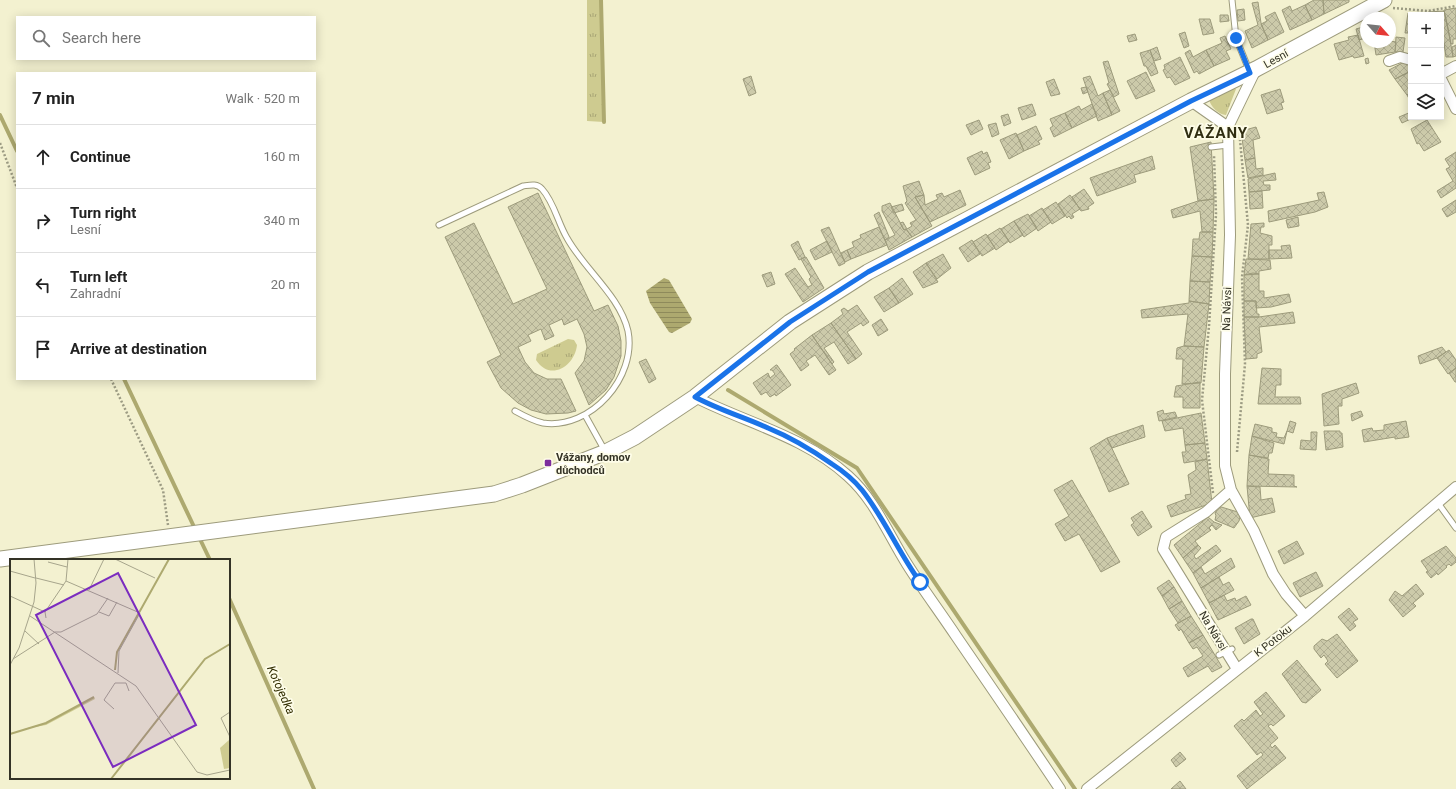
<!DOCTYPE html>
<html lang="en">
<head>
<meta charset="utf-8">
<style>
  :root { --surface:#fff; --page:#f2f2f2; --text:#222; --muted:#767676; --line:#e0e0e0 }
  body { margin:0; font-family:Roboto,sans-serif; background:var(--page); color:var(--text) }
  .controls { position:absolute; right:12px; top:12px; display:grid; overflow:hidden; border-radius:0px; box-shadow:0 2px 10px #0003 }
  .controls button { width:36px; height:36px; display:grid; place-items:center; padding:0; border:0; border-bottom:1px solid var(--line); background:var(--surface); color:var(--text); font:20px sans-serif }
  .compass { position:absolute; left:1360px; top:12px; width:36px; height:36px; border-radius:50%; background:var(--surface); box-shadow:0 2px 10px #0003; rotate:117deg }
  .stop { position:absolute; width:12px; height:12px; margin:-9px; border:3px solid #1a73e8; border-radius:50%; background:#fff }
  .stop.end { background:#1a73e8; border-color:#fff; box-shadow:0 1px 4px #0008 }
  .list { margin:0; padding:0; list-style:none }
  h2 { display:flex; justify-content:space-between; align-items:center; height:52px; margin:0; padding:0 16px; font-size:17px }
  h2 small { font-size:13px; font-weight:400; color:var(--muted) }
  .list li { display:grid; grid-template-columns:26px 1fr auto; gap:12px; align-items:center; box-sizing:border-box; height:64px; padding:0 16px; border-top:1px solid var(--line) }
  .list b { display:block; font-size:15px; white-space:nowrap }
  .list p { margin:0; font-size:13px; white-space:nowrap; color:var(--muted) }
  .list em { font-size:13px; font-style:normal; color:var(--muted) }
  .icon { flex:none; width:22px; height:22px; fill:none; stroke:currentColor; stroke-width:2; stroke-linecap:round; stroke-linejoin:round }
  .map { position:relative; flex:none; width:1456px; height:789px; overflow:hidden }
  .search { position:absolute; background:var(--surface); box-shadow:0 2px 10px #0003; left:16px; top:16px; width:300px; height:44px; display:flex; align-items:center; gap:10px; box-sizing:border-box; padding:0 14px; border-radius:0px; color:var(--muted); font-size:15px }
  .panel { position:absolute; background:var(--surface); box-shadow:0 2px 10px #0003; left:16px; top:72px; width:300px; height:308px; border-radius:0px }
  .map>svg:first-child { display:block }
</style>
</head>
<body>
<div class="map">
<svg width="1456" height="789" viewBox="0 0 1456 789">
  <defs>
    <pattern id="grass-tufts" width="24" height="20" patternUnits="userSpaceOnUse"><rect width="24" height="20" fill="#cecb90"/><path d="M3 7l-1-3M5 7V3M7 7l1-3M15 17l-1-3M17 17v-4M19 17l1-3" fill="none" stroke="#a8a575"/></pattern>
    <pattern id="water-rules" width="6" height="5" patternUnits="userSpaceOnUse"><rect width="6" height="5" fill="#ada96f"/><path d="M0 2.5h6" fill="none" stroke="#8e8a5b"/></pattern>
    <pattern id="building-cross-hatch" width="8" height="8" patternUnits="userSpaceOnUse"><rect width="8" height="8" fill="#cccaaa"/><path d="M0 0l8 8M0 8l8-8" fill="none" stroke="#b0ae92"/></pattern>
  </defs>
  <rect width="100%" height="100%" fill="#f3f1d0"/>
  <!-- grass -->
  <path fill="url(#grass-tufts)" d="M587,0H601L604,122L587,121Z
    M1233,87L1236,89L1226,115C1219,115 1210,106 1209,99Z
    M568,339L574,340L577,345C575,366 550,382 536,360L537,354Z"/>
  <!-- water -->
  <path fill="url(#water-rules)" d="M664,278L669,280L692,319L690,323L672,333L669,332L650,303L646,291Z"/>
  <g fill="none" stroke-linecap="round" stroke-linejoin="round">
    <!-- stream -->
    <path stroke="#ada96f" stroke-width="4" d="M601,0L604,122
      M0,115L17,151
      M124,379L196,531
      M728,390L857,468L1075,789
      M199,537L210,560
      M229,598L314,789"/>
  </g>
  <!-- building -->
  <path fill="url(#building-cross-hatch)" stroke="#9d9b7c" d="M1314,0H1323L1324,14L1312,20L1305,5Z
    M1323,0H1349V2L1324,14Z
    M1258,2L1261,23L1268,40L1252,48L1245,31L1258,25L1252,3Z
    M1305,5L1312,20L1290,30L1282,10L1290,6L1292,11Z
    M1456,8V39H1453V44H1451L1444,10Z
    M1244,9L1245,20L1238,21L1237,10Z
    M1444,11L1448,28L1453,57H1446L1443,37H1441V15H1428V12Z
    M1275,12L1284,32L1268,40L1261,24L1267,21L1265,17Z
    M1408,13L1428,14L1411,15V33H1405Z
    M1220,15H1228L1229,21L1220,22Z
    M1199,19H1210L1214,33L1203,35Z
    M1366,24V36L1363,25Z
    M1363,27L1366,38L1359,40L1356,29Z
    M1185,32L1189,46L1184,48L1179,34Z
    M1135,34L1137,40L1129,42L1127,36Z
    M1358,35L1364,56L1354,58L1353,56L1339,60L1334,44L1349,40L1348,37Z
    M1225,36L1231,49L1226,51L1230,59L1214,66L1206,50L1222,43L1220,38Z
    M1396,37L1405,38L1403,52H1395Z
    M1390,41L1396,42L1395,52L1376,55L1374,42Z
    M1456,45V56L1453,57L1452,47Z
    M1157,47L1161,59L1154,61L1150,50Z
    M1150,50L1158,73L1151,76L1146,66H1144L1140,53Z
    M1190,50L1193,57L1206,50L1214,66L1199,74L1197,71L1194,73L1185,53Z
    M1180,57L1190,78L1175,85L1170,77L1167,78L1163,70L1165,69L1164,65Z
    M1368,58L1369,63L1366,64L1365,59Z
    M1108,61L1119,94L1114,97L1107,84L1109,83L1103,62Z
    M1406,61L1411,71L1395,79L1389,70Z
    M1411,71V92L1407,95L1395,79Z
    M1146,72L1155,91L1136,99L1127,81Z
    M751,76L756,93L749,96L743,79Z
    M1090,76L1098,96L1103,93L1112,115L1098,121L1083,78Z
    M1054,79L1060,94L1051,96L1046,82Z
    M1086,87L1088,92L1083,94L1081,88Z
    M1280,89L1284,102L1281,103L1283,109L1267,114L1261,95Z
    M1110,90L1120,111L1112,115L1103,93Z
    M1411,92V102L1407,95Z
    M1032,104L1036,115L1022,120L1018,108Z
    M1092,104L1097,116L1072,128L1065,113L1079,106L1081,110Z
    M1411,112V117H1415L1402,123L1399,117Z
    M1065,113L1072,128L1054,137L1050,128L1053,126L1050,119Z
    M1008,114L1011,123L1004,126L1001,116Z
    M979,120L983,129L971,135L966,125Z
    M1427,120L1441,142L1424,151L1419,143L1417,144L1411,129Z
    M996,123L999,134L992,137L988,125Z
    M1036,126L1042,139L1038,141L1040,144L1024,151L1017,135Z
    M1256,127L1260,138L1253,140L1255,158L1245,160L1241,131Z
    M1016,133L1024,151L1009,159L1000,140Z
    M1211,142L1214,199L1198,201L1190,147Z
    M982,151L983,154L987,152L991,162L988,163L990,168L975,175L967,158Z
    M1456,152V188L1441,198L1437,191L1453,181L1446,169L1450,167L1445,159Z
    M1152,156L1155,169L1134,175L1136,182L1097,196L1090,178Z
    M1255,158L1256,169L1263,168V175L1248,178L1245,160Z
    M1275,173L1276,180L1263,181L1264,185H1270V190L1249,192L1248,179Z
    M919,181L924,195L915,197L932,226L912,237L906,229L904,230L900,223L903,222L907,229L912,226L910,223L916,220L905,203L907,201L903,186Z
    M1084,189L1094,203L1088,207L1089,209L1081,211L1072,197Z
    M960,190L966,205L930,222L915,197L924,195L925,205L938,199L936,195L942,193L944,197Z
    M1249,192L1262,191L1263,208L1250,209Z
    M1324,192L1328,207L1315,212L1269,222L1268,211L1319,200L1317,193Z
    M538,193L594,311L608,305L618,326L621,341V356L614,377L606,390L589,405L575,373L584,361L587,347L584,334L577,319L564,325L562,319L549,325L554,336L545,340L541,329L528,335L531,341L518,347L525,362L534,373L547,379H561L576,411L568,413L546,414L531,410L518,403L501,388L487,362L501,355L445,237L474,223L513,304L547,289L508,207Z
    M1070,195L1080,209L1072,214L1074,217L1071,219L1069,216L1067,218L1058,204Z
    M1214,199L1213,232H1202L1200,211L1173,218L1171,210L1198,201Z
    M1456,200V212L1447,217L1442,209Z
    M1056,202L1065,216L1052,224L1043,210Z
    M890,203L904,230L906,229L912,237L889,250L885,240L895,235L882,211V206Z
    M902,204L904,210L894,213L891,207Z
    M1042,208L1051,222L1038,231L1029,216Z
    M879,212L889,237L885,240L874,215Z
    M1028,214L1037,228L1024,237L1014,221Z
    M1298,217L1299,226L1288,228L1286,220Z
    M1014,221L1023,235L1010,243L1001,229Z
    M1264,223V227H1261L1260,233L1272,236V245H1269V259H1248L1251,224Z
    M829,227L845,263L839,266L821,230Z
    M879,227L887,245L851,259L847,250L854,247L852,242L861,238L860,235Z
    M1000,228L1009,241L996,250L987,236Z
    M1200,232H1213L1212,257L1192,256L1193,239H1199Z
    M986,234L995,248L982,256L973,242Z
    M972,240L980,254L968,262L959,248Z
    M798,241L805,257L799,260L791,245Z
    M827,241L832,252L815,260L810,250Z
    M1290,245L1292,258L1269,259V250H1282L1281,246Z
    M847,250L851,259L845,262L841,253Z
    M943,254L951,268L937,279L926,263Z
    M1192,256L1212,257L1210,282L1190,281Z
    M806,257L824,288L803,302L785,274L795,268L808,287L812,285L809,279L811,277L801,259Z
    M1246,259L1270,260L1271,269L1259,271V274L1244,275Z
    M926,263L938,282L923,288L913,272Z
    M771,272L775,284L767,287L762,275Z
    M1253,273L1259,274V291H1264V298L1289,294L1291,302L1271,307L1256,308V301H1244V275Z
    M902,278L913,294L899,303L889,288Z
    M1190,281L1210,282L1209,304L1189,301Z
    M889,288L899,303L884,312L874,297Z
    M1189,301L1209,304L1204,347L1184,346L1188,314L1142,318L1141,310L1189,303Z
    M1244,301H1256L1257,314H1259V317H1244Z
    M857,305L869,322L863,326L861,323L847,332L862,354L856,359L831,323L843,314L841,310L844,308L848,311Z
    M1293,312L1295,323L1259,327L1262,352L1257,354V358L1246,359L1244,317H1259Z
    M881,319L888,330L878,336L872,325Z
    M831,323L856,359L848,364L834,342L824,348L834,362L832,364L812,335Z
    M812,335L836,370L829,375L815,355L806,361L809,365L801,371L790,354L795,350L794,349Z
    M1184,346L1204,347L1201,383L1182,384L1183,359H1176L1177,348Z
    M1442,347L1446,352L1437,358L1420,364L1418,356Z
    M1449,350L1456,360V368L1448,374L1437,358Z
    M646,359L656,379L649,383L639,362Z
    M776,365H777L791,385L776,396L775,394L770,397L766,392L761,395L753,383L768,373L770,378L775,374L772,370H770Z
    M1262,368L1281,369V385H1276L1275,397H1300L1301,404H1258Z
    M1456,368V382H1455L1449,373Z
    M1200,382V408H1183V397H1174L1176,386Z
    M1356,383L1359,393L1342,399V406H1338L1339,424L1324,426L1322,394Z
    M1163,410L1164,414L1175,412L1177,417L1159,421L1157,412Z
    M1361,411L1363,416L1352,421L1351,414Z
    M1201,413L1205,443L1185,445L1183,428L1165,431L1162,421Z
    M1290,421L1296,423L1293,433L1287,431Z
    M1406,421L1409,437L1395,439V437L1364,442L1362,430L1372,428L1373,431L1384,430V425Z
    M1255,424L1272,428V432L1277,433L1276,437L1284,438L1287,431L1284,444L1252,436Z
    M1143,425L1145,437L1112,448L1107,438Z
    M1324,431H1340V433H1342L1343,447L1326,450Z
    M1311,432H1317L1316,450L1300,449L1301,440L1311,441Z
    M1252,436L1274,443L1272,453H1269L1268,458L1249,455Z
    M1107,438L1129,484L1109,492L1090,448Z
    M1205,443L1207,459L1184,463L1182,452H1186L1185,445Z
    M1249,455L1269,459L1268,474L1294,475V486L1297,487L1247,486Z
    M1207,459L1212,503L1171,517L1167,506L1186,499L1185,495L1191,494L1188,475L1196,470L1195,462Z
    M1072,480L1120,562L1101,572L1079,534L1065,541L1055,524L1069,516L1054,490Z
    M1247,486L1260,487L1261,500L1272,498L1275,512L1250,518Z
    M1218,506L1241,513L1239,521L1234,528L1215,520L1216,515L1215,514Z
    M1142,511L1152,527L1138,536L1131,525L1134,523L1131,518Z
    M1208,517L1214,522L1222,525L1216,530L1212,525L1209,528L1211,530L1195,541L1198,545L1183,558L1174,545Z
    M1297,541L1304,554L1284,564L1278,551Z
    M1198,545L1201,548L1194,556L1196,559L1216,545L1221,551L1193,573L1183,558Z
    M1446,546L1456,558V562L1451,566L1449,564L1446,566L1447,567L1438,575L1437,573L1431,578L1426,572L1428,571L1421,561Z
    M1231,558L1235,567L1201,588L1193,573L1201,567L1205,574Z
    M1316,572L1323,586L1300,597L1293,583Z
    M1219,577L1223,585L1229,582L1234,590L1209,603L1201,588Z
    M1169,580L1174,587L1162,596L1157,588Z
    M1416,584L1424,594L1413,603L1416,606L1403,617L1389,600L1395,591L1402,596Z
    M1174,587L1182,601L1169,609L1162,596Z
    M1224,595L1227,601L1235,598L1236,601L1246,596L1251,605L1218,620L1209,603Z
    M1182,601L1191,616L1178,623L1169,609Z
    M1349,608L1358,619L1353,622L1356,626L1350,631L1338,617Z
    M1191,616L1203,635L1189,643L1181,629L1179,631L1175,625Z
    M1251,619H1253L1260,634L1244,644L1235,628Z
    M1337,634L1358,661L1337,678L1325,664L1328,661L1324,655L1321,658L1314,649V646L1322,639L1327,641Z
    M1203,635L1222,667L1212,672L1208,666L1188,677L1183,668L1203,656L1197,647L1193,649L1189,643Z
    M1297,660L1321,690L1306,703L1302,702L1282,674Z
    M1266,692L1285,716L1273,726L1271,724L1268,726L1278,738L1270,745L1272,748L1275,745L1286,758L1247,789L1237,776L1263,755L1261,752L1257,755L1234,726L1242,719L1244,721L1256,710L1260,716L1263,714L1254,702Z
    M1180,752L1186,759L1176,767L1171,760Z
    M1180,781L1186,789H1171Z"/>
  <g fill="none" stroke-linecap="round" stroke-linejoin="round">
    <!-- lane casing -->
    <g stroke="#9d9b7c" stroke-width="7">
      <path id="lane" d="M1232,0L1236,38L1249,70
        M1211,147L1228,145
        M439,225L523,186C530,185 537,183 542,189C554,202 558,223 567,238C584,269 620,296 628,331C637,377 591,430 543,423C533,421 524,416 515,411
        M585,415L605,451
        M1438,503L1456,528
        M1219,655L1232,649"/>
    </g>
    <!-- street casing -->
    <g stroke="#9d9b7c" stroke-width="12">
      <path id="street" d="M1389,61L1400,57L1411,60
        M1256,69L1228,127L1230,235L1225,374V466L1231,490L1254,531L1273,574L1286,594L1305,616
        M1441,74L1456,66
        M1441,79L1456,109
        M1191,101L1228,127
        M695,397C746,423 804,436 848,476C875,500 888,534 907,564C922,588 940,612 956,636C991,687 1026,738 1060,789
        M1231,490L1206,512L1166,537L1163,549L1237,669
        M1087,789L1305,616L1456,487"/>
    </g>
    <!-- secondary casing -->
    <g stroke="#9d9b7c" stroke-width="17">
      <path id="secondary" d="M0,559L494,494L522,485L606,452L635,437L695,397L790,322L868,272L1191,101L1256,69L1384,0"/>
    </g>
    <!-- path -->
    <path stroke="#9c9b83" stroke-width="2.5" stroke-dasharray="2 2" stroke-linecap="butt" d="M1393,8L1428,11L1456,6
      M0,143L17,188
      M111,379L163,490L168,525
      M1237,452L1245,364L1242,277L1248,225L1240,140
      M1213,493L1202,400L1209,326L1216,214L1214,155"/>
    <!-- lane -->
    <use href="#lane" stroke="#fff" stroke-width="5"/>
    <!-- street -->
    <use href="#street" stroke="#fff" stroke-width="10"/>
    <!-- secondary -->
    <use href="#secondary" stroke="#fff" stroke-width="15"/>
  </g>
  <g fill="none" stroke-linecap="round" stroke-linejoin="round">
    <!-- route -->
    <path stroke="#1a73e8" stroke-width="5" d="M920,582C899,553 884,518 862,490C853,479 843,471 832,464C812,450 790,437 768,428C744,417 719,410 695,397L790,322L868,272L1191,101L1250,73L1236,38"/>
  </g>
  <!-- markers -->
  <rect fill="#7d2d9d" stroke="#fefde9" stroke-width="1.5" x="544" y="459" width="8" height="8" rx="2"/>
  <g text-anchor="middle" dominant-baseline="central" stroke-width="3.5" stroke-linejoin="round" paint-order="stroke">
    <!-- street labels -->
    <g font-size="11" fill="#343326" stroke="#fefde9">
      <text transform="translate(1276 59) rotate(-29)">Lesní</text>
      <text transform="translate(1227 309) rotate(-88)">Na Návsi</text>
      <text transform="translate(1213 631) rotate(59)">Na Návsi</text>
      <text transform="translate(1273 641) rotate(-38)">K Potoku</text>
    </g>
    <!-- poi labels -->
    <g font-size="11" font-weight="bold" fill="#343326" stroke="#fefde9" text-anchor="start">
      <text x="556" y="457">Vážany, domov<tspan x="556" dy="13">důchodců</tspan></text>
    </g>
    <!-- water labels -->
    <g font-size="12" font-style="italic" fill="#312d00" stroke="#fefde9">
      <text transform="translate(281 690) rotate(66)">Kotojedka</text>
    </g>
    <!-- district labels -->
    <g font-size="15" font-weight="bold" letter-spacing="1" fill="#302e12" stroke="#fefde9">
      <text x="1216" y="133">VÁŽANY</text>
    </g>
  </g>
  <!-- overview -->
  <g transform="translate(10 559)">
    <rect width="220" height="220" fill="#f3f1d0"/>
    <path d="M84,138L85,140L36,166L14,170L36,164ZM219,181L220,209L214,210L210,189Z" fill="#cecb90"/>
    <path fill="none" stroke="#ada96f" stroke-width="2" d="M105,111L107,93L159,0M0,175L36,164L84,138M101,220L195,100L220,85"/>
    <path fill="none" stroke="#a7a58c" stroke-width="1" d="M105,0L145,19M38,3L57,8M0,12L25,19M26,19L54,26M56,22L130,54L109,92L108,114M79,31L94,0M0,37L35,53M89,53L99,57L107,43M20,57L126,127L187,213L197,216L220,211M36,59L35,53L56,22L58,0M15,72L29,85M45,73H51L87,55L98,39M3,100L45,73M0,106L9,89L24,43L26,24L24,0M104,150L94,141L105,124H116L119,132M220,178L211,159L220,153"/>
    <path fill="#7b2cbf" fill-opacity="0.15" stroke="#7b2cbf" stroke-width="2" d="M108,14L186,166L103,208L26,56Z"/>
    <rect width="220" height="220" fill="none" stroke="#343326" stroke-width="2"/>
  </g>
</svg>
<div class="controls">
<button>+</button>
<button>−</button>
<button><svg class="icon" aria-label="layers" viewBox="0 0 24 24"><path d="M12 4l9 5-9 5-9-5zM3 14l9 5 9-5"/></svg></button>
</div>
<svg class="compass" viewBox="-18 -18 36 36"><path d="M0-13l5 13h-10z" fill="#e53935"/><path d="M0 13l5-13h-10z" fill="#767676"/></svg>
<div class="stop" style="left:920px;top:582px"></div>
<div class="stop end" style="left:1236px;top:38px"></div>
<div class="search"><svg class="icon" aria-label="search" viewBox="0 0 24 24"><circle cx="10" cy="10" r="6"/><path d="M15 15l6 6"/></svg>Search here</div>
<section class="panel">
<h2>7 min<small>Walk · 520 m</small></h2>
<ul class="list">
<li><svg class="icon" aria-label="ahead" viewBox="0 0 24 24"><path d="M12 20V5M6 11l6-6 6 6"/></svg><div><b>Continue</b></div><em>160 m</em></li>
<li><svg class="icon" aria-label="right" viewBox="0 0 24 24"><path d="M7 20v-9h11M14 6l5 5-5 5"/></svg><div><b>Turn right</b><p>Lesní</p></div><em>340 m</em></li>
<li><svg class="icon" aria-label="left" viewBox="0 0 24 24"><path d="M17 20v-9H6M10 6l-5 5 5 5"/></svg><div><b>Turn left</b><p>Zahradní</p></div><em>20 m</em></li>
<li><svg class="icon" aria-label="arrive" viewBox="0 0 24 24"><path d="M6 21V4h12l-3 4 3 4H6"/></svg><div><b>Arrive at destination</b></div></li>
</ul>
</section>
</div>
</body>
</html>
